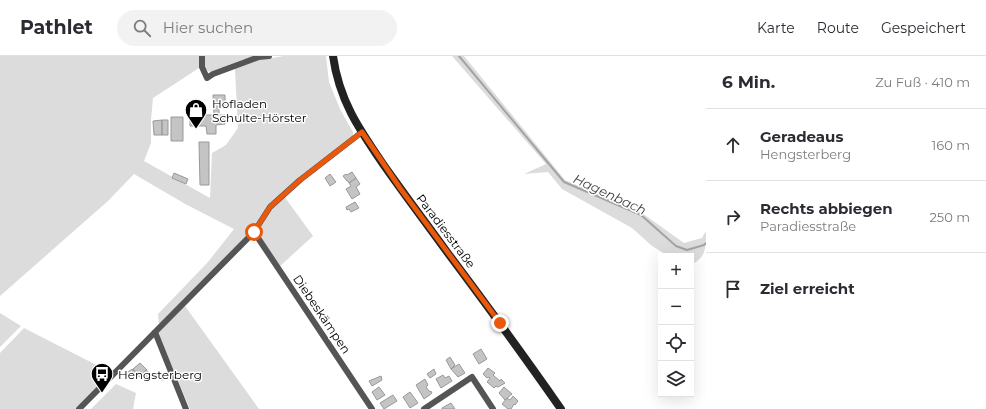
<!DOCTYPE html>
<html lang="de">
<head>
<meta charset="utf-8">
<style>
  :root { --surface:#fff; --page:#f2f2f3; --text:#2b2b33; --muted:#7c7c81; --line:#e1e1e2 }
  body { margin:0; font-family:Montserrat,sans-serif; background:var(--page); color:var(--text) }
  .controls { position:absolute; right:12px; bottom:12px; display:grid; overflow:hidden; border-radius:0px; box-shadow:0 4px 16px #0002 }
  .controls button { width:36px; height:36px; display:grid; place-items:center; padding:0; border:0; border-bottom:1px solid var(--line); background:var(--surface); color:var(--text); font:20px sans-serif }
  .stop { position:absolute; width:12px; height:12px; margin:-9px; border:3px solid #ea580c; border-radius:50%; background:#fff }
  .stop.end { background:#ea580c; border-color:#fff; box-shadow:0 1px 4px #0008 }
  .list { margin:0; padding:0; list-style:none }
  h2 { display:flex; justify-content:space-between; align-items:center; height:52px; margin:0; padding:0 16px; font-size:17px }
  h2 small { font-size:13px; font-weight:400; color:var(--muted) }
  .list li { display:grid; grid-template-columns:26px 1fr auto; gap:12px; align-items:center; box-sizing:border-box; height:72px; padding:0 16px; border-top:1px solid var(--line) }
  .list b { display:block; font-size:15px; white-space:nowrap }
  .list p { margin:0; font-size:13px; white-space:nowrap; color:var(--muted) }
  .list em { font-size:13px; font-style:normal; color:var(--muted) }
  .icon { flex:none; width:22px; height:22px; fill:none; stroke:currentColor; stroke-width:2; stroke-linecap:round; stroke-linejoin:round }
  .map { position:relative; flex:none; width:706px; height:353px; overflow:hidden }
  header { display:flex; align-items:center; gap:24px; box-sizing:border-box; height:56px; padding:0 20px; background:var(--surface); border-bottom:1px solid var(--line) }
  header strong { font-size:19px }
  nav { display:flex; gap:22px; margin-inline-start:auto; font-size:14px }
  .search { width:280px; height:36px; background:var(--page); display:flex; align-items:center; gap:10px; box-sizing:border-box; padding:0 14px; border-radius:22px; color:var(--muted); font-size:15px }
  main { display:flex }
  aside { flex:1; background:var(--surface) }
  .map>svg:first-child { display:block }
</style>
</head>
<body>
<header>
<strong>Pathlet</strong>
<div class="search"><svg class="icon" aria-label="search" viewBox="0 0 24 24"><circle cx="10" cy="10" r="6"/><path d="M15 15l6 6"/></svg>Hier suchen</div>
<nav><a>Karte</a><a>Route</a><a>Gespeichert</a></nav>
</header>
<main>
<div class="map">
<svg width="706" height="353" viewBox="0 0 706 353">
  <rect width="100%" height="100%" fill="#fff"/>
  <!-- green -->
  <path fill="#dcdcdc" d="M0,0H199V12L153,42L151,64V87L144,105L210,142L212,97L226,89L238,72L235,13L259,4L284,0H326L329,26L340,53L353,76V80L299,123L251,176L159,268L158,258L208,206L234,173L187,149L134,118L108,145L0,240Z
    M205,0H259L244,4V3L210,16C203,13 205,6 205,0Z
    M452,0H464L565,124L642,157L684,187L702,182L706,175C706,193 706,201 691,209V200H668L652,190L632,172L562,133L548,116L524,118L546,108Z
    M284,140L313,180L279,211L256,176L271,152Z
    M185,250L259,353H190L158,277Z
    M0,257L21,270L0,291Z
    M24,272L112,317L76,353H0V297Z
    M116,328L136,337L133,353H91Z"/>
  <g fill="none" stroke-linecap="round" stroke-linejoin="round">
    <!-- stream -->
    <path stroke="#a3a3a3" stroke-width="2" d="M459,0L564,126L641,159L676,190L687,194L704,189L706,187"/>
  </g>
  <!-- building -->
  <path fill="#c4c4c4" stroke="#999" d="M213,39H225V52H219V59H214Z
    M190,59H225V68L216,69V78H207L206,70H190Z
    M171,61H183V85H171Z
    M162,64H168V79H162Z
    M162,64V79H154L153,65Z
    M199,86H209V129H200Z
    M352,116L356,122L349,127L348,125H347L343,120L346,118L347,119Z
    M174,117L188,123L186,128L172,122Z
    M330,118L336,126L330,130L325,122Z
    M356,122L360,128L356,131L360,138L352,143L346,133L351,130L349,127Z
    M355,146L359,152L351,156L349,153L347,154L346,151Z
    M481,293L487,303L479,308L473,298Z
    M450,301L455,309L451,313L446,304Z
    M140,307L147,314L139,321L133,313Z
    M459,308L465,317L458,321L451,313Z
    M488,312L495,317L493,319L500,325L501,323L505,327L498,331L496,330L494,332L487,326L490,322L489,321L487,322L483,318Z
    M132,313L136,317L131,322L127,317Z
    M434,313L436,318L430,322L427,318Z
    M146,314L152,319V321L145,326L140,320Z
    M166,316L169,323L161,324L159,319Z
    M443,319L445,322L449,320L452,325L441,332L436,323Z
    M381,320L382,324L372,330L369,325Z
    M425,323L428,329L426,331L429,335L432,336L431,338L424,343L416,329Z
    M379,331L385,339L377,344L372,336Z
    M504,331L512,338L505,344L499,337Z
    M410,336L418,347L410,352L403,341Z
    M393,339L397,345L384,353L380,347Z
    M513,340L518,345L515,349L514,348L511,353H508L502,348L507,342L510,344Z
    M451,347L455,353H442V352Z"/>
  <g fill="none" stroke-linecap="round" stroke-linejoin="round">
    <!-- street -->
    <path stroke="#555" stroke-width="6" d="M202,0V11L207,22L213,18L259,1L269,0
      M254,176L372,353
      M155,276L186,353
      M79,353L254,176L270,151L300,124L362,76
      M424,353L472,321L493,353"/>
    <!-- secondary -->
    <path stroke="#222" stroke-width="8" d="M333,0C339,44 359,73 383,108C404,138 426,167 447,196C486,248 524,300 561,353"/>
  </g>
  <g fill="none" stroke-linecap="round" stroke-linejoin="round">
    <!-- route -->
    <path stroke="#ea580c" stroke-width="5" d="M254,176L270,151L300,124L362,76L400,132L500,267"/>
  </g>
  <!-- icons -->
  <defs>
    <g id="shop-pin" transform="scale(1.15)"><path d="M0 17L-7.5 6A9.5 9.5 0 1 1 7.5 6Z" fill="#000" stroke="#fff"/><path d="M-5-2.5h2.3a2.7 3.5 0 0 1 5.4 0H5L5.5 6h-11ZM-1.5-2.5h3a1.5 2.3 0 0 0-3 0Z" fill="#fff"/></g>
    <g id="bus-pin" transform="scale(1.15)"><path d="M0 17L-7.5 6A9.5 9.5 0 1 1 7.5 6Z" fill="#000" stroke="#fff"/><path d="M-5-6H5V4H4V6H2V4H-2V6H-4V4H-5ZM-3.5-4V0h7V-4ZM-3.5 1.2v1.5H-2V1.2ZM2 1.2v1.5H3.5V1.2Z" fill="#fff"/></g>
  </defs>
  <g fill-rule="evenodd">
    <use href="#shop-pin" x="196" y="54"/>
    <use href="#bus-pin" x="102" y="318"/>
  </g>
  <g text-anchor="middle" dominant-baseline="central" stroke-width="3" stroke-linejoin="round" paint-order="stroke">
    <!-- poi labels -->
    <g font-size="12" fill="#000" stroke="#fff" text-anchor="start">
      <text x="212" y="47">Hofladen<tspan x="212" dy="14">Schulte-Hörster</tspan></text>
      <text x="118" y="318">Hengsterberg</text>
    </g>
    <!-- street labels -->
    <g font-size="12" fill="#000" stroke="#fff">
      <text transform="translate(446 175) rotate(53)">Paradiesstraße</text>
      <text transform="translate(322 258) rotate(56)">Diebeskämpen</text>
    </g>
    <!-- water labels -->
    <g font-size="13" font-style="italic" fill="#444" stroke="#fff">
      <text transform="translate(610 138) rotate(25)">Hagenbach</text>
    </g>
  </g>
</svg>
<div class="controls">
<button>+</button>
<button>−</button>
<button><svg class="icon" aria-label="locate" viewBox="0 0 24 24"><circle cx="12" cy="12" r="6"/><path d="M12 2v4M12 18v4M2 12h4M18 12h4"/></svg></button>
<button><svg class="icon" aria-label="layers" viewBox="0 0 24 24"><path d="M12 4l9 5-9 5-9-5zM3 14l9 5 9-5"/></svg></button>
</div>
<div class="stop" style="left:254px;top:176px"></div>
<div class="stop end" style="left:500px;top:267px"></div>
</div>
<aside>
<h2>6 Min.<small>Zu Fuß · 410 m</small></h2>
<ul class="list">
<li><svg class="icon" aria-label="ahead" viewBox="0 0 24 24"><path d="M12 20V5M6 11l6-6 6 6"/></svg><div><b>Geradeaus</b><p>Hengsterberg</p></div><em>160 m</em></li>
<li><svg class="icon" aria-label="right" viewBox="0 0 24 24"><path d="M7 20v-9h11M14 6l5 5-5 5"/></svg><div><b>Rechts abbiegen</b><p>Paradiesstraße</p></div><em>250 m</em></li>
<li><svg class="icon" aria-label="arrive" viewBox="0 0 24 24"><path d="M6 21V4h12l-3 4 3 4H6"/></svg><div><b>Ziel erreicht</b></div></li>
</ul>
</aside>
</main>
</body>
</html>
